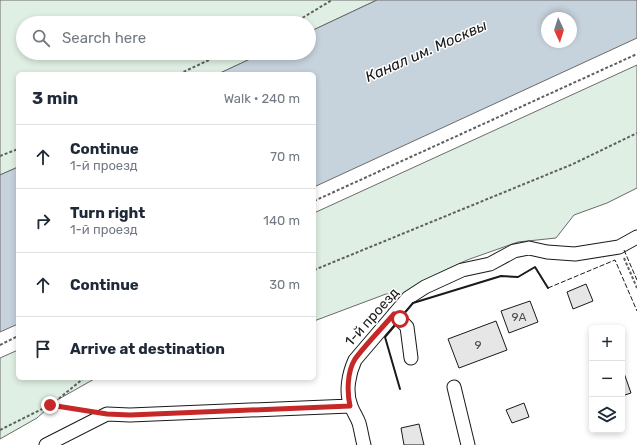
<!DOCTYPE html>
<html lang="en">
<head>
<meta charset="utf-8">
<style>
  :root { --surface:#fff; --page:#f2f2f3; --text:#1f2937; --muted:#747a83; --line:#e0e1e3 }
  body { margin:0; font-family:Rubik,sans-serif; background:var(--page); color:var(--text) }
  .controls { position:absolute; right:12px; bottom:12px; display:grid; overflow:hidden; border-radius:6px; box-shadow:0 2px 6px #0003 }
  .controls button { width:36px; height:36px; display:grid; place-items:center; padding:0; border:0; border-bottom:1px solid var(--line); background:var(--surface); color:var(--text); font:20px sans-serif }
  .compass { position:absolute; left:541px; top:12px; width:36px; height:36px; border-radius:50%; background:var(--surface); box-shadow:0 2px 6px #0003; rotate:176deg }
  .stop { position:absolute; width:12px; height:12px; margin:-9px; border:3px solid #c62828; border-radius:50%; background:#fff }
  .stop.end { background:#c62828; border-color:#fff; box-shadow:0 1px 4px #0008 }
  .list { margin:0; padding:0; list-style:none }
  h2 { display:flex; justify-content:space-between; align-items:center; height:52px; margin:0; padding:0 16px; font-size:17px }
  h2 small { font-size:13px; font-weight:400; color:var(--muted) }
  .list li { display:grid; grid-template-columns:26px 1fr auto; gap:12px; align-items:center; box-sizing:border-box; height:64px; padding:0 16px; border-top:1px solid var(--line) }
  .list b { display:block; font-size:15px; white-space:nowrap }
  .list p { margin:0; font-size:13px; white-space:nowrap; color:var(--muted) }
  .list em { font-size:13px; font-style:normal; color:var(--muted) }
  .icon { flex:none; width:22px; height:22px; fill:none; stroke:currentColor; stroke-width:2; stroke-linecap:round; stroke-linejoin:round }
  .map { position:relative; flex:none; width:637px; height:445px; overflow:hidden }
  .search { position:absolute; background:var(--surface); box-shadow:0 2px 6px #0003; left:16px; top:16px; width:300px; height:44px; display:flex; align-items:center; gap:10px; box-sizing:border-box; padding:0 14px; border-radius:22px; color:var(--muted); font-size:15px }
  .panel { position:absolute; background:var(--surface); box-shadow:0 2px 6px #0003; left:16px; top:72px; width:300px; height:308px; border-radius:6px }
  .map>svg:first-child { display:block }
</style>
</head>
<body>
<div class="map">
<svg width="637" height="445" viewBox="0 0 637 445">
  <rect width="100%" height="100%" fill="#fff"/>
  <!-- green -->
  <path fill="#e0efe3" stroke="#6a6a6a" d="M0,0H377L309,32V23H23V53H263L218,74H18V167L0,175Z
    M637,65V188L607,203L574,215L556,238L518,242L467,260L431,277L404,295L386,294L314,321V213Z
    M18,350V378H96L57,400L37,418L0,439V358Z"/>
  <!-- water -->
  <path fill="#c6d2dc" stroke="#6a6a6a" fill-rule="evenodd" d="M377,0H637V38L314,187V74H218L263,53H309V32ZM547,18H571V42H547Z
    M18,167V324L0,332V175Z"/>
  <!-- building -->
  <path fill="#e6e6e6" stroke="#1a1a1a" d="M586,284L593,301L573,309L567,292Z
    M530,301L538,322L509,333L501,311Z
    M496,321L507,350L459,368L448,339Z
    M624,373L631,393L622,396V374Z
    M524,403L529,417L512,423L506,410Z
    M419,424L424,445H404L401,428Z"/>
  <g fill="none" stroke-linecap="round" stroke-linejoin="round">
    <!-- minor casing -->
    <g stroke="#1a1a1a" stroke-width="15">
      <path id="minor" d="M394,314L407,327L411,358
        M454,387L468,445
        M46,445L107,414L130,415L350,406
        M364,445C362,438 361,430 359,423C357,417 353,412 351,406C345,392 349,373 355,360L408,298L425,287L462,270L490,264L514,251L529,248L547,252L575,254L619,247L637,237"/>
    </g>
    <!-- path -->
    <path stroke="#5f5f5f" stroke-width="2" stroke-dasharray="3 2" stroke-linecap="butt" d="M294,23L332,0
      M179,74L224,53
      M0,156L18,149
      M314,201L637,54
      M624,258L637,288
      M314,270L573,164L637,133
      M0,345L18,336
      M51,405L84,378
      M0,430L50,405L86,411"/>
    <!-- minor -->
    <use href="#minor" stroke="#fff" stroke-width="13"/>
    <!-- fence -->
    <path stroke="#1a1a1a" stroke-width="1" stroke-dasharray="5 2" stroke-linecap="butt" d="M624,250L637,280
      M548,288L615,260L637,311"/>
    <!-- wall -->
    <path stroke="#1a1a1a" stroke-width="2" d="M402,316L413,303L501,276L518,277L535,267L548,288
      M397,323L385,337L400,389"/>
  </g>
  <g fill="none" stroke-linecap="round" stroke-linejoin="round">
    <!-- route -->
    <path stroke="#c62828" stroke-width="5" d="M50,405L107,414L130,415L350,406C347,392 347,372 355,359C366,344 382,328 394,314L400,319"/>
  </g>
  <g text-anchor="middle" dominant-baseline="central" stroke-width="3" stroke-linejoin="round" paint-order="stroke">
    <!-- number labels -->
    <g font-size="12" fill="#4d4d4d">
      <text x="519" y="317">9А</text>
      <text x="478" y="345">9</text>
    </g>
    <!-- street labels -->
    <g font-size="14" fill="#1a1a1a" stroke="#fff">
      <text transform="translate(372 317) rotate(-48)">1-й проезд</text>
    </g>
    <!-- water labels -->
    <g font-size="15" font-style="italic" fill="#1a1a1a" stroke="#fff">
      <text transform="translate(426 51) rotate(-24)">Канал им. Москвы</text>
    </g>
  </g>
</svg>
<div class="controls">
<button>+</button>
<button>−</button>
<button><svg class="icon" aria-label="layers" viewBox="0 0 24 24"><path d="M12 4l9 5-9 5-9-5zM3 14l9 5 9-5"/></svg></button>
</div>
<svg class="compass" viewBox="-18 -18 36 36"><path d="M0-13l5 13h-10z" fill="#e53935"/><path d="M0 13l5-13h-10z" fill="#747a83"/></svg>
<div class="stop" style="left:400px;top:319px"></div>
<div class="stop end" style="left:50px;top:405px"></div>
<div class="search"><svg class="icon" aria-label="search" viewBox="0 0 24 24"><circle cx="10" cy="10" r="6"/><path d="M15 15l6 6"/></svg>Search here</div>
<section class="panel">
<h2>3 min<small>Walk · 240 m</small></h2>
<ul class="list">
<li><svg class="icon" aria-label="ahead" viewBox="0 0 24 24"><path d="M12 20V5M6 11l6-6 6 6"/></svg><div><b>Continue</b><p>1-й проезд</p></div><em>70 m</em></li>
<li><svg class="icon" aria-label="right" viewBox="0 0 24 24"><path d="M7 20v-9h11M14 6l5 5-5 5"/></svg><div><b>Turn right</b><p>1-й проезд</p></div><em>140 m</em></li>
<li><svg class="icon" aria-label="ahead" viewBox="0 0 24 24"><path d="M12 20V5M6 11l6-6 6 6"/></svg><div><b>Continue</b></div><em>30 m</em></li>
<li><svg class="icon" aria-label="arrive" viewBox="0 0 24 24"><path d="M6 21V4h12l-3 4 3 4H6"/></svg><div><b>Arrive at destination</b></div></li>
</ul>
</section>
</div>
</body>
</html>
